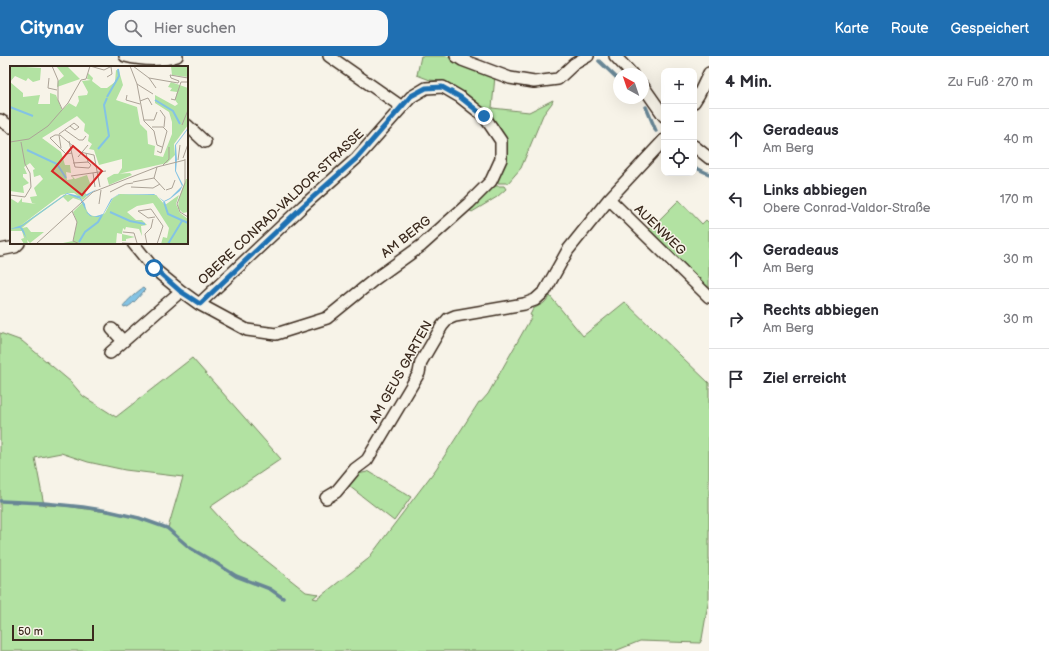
<!DOCTYPE html>
<html lang="de">
<head>
<meta charset="utf-8">
<style>
  :root { --surface:#fff; --page:#f7f7f7; --text:#2b2b33; --muted:#7c7c81; --line:#e1e1e2; --accent:#1f6fb2 }
  body { margin:0; font-family:"Balsamiq Sans",sans-serif; background:var(--page); color:var(--text) }
  .controls { position:absolute; right:12px; top:12px; display:grid; overflow:hidden; border-radius:8px; box-shadow:0 4px 16px #0002 }
  .controls button { width:36px; height:36px; display:grid; place-items:center; padding:0; border:0; border-bottom:1px solid var(--line); background:var(--surface); color:var(--text); font:20px sans-serif }
  .compass { position:absolute; left:613px; top:12px; width:36px; height:36px; border-radius:50%; background:var(--surface); box-shadow:0 4px 16px #0002; rotate:320deg }
  .scale { position:absolute; left:12px; bottom:10px; width:82px; box-sizing:border-box; padding-left:4px; border:2px solid #3b2a1e; border-top:0; font-size:11px; line-height:14px; white-space:nowrap; color:#3b2a1e; -webkit-text-stroke:3px #f7f3e8; paint-order:stroke }
  .stop { position:absolute; width:12px; height:12px; margin:-9px; border:3px solid #1f6fb2; border-radius:50%; background:#fff }
  .stop.end { background:#1f6fb2; border-color:#fff; box-shadow:0 1px 4px #0008 }
  .list { margin:0; padding:0; list-style:none }
  h2 { display:flex; justify-content:space-between; align-items:center; height:52px; margin:0; padding:0 16px; font-size:17px }
  h2 small { font-size:13px; font-weight:400; color:var(--muted) }
  .list li { display:grid; grid-template-columns:26px 1fr auto; gap:12px; align-items:center; box-sizing:border-box; height:60px; padding:0 16px; border-top:1px solid var(--line) }
  .list b { display:block; font-size:15px; white-space:nowrap }
  .list p { margin:0; font-size:13px; white-space:nowrap; color:var(--muted) }
  .list em { font-size:13px; font-style:normal; color:var(--muted) }
  .icon { flex:none; width:22px; height:22px; fill:none; stroke:currentColor; stroke-width:2; stroke-linecap:round; stroke-linejoin:round }
  .map { position:relative; flex:none; width:709px; height:595px; overflow:hidden }
  header { display:flex; align-items:center; gap:24px; box-sizing:border-box; height:56px; padding:0 20px; background:var(--accent); color:#fff }
  header strong { font-size:19px }
  nav { display:flex; gap:22px; margin-inline-start:auto; font-size:14px }
  .search { width:280px; height:36px; background:var(--page); display:flex; align-items:center; gap:10px; box-sizing:border-box; padding:0 14px; border-radius:12px; color:var(--muted); font-size:15px }
  main { display:flex }
  aside { flex:1; background:var(--surface) }
  .map>svg:first-child { display:block }
</style>
</head>
<body>
<header>
<strong>Citynav</strong>
<div class="search"><svg class="icon" aria-label="search" viewBox="0 0 24 24"><circle cx="10" cy="10" r="6"/><path d="M15 15l6 6"/></svg>Hier suchen</div>
<nav><a>Karte</a><a>Route</a><a>Gespeichert</a></nav>
</header>
<main>
<div class="map">
<svg width="709" height="595" viewBox="0 0 709 595">
  <rect width="100%" height="100%" fill="#f7f3e8"/>
  <filter id="ink" filterUnits="userSpaceOnUse"><feTurbulence type="fractalNoise" baseFrequency=".025" numOctaves="2"/><feDisplacementMap in="SourceGraphic" scale="8" xChannelSelector="R" yChannelSelector="G"/><feConvolveMatrix kernelMatrix="1 2 1 2 8 2 1 2 1" color-interpolation-filters="sRGB"/></filter>
  <g filter="url(#ink)">
    <!-- green -->
    <path fill="#b2e2a2" stroke="#768660" fill-rule="evenodd" d="M421,0H447L457,6L495,20L492,52L529,56L553,44L552,47L543,59L521,112L508,127H493L505,85L499,70L486,55L453,30L442,25L430,24L417,19Z
      M491,130H504L506,133L497,141L472,156L469,154Z
      M679,144L702,168L706,164L709,167V233L649,174Z
      M550,240L583,280L625,246L709,327V542L702,583L700,587L640,585L615,595H0V277L22,285L71,326L83,340L116,361L192,302L281,403L210,451L239,483L306,536L318,538L313,542L317,543L368,503L436,413L479,346H481L488,338L532,260L530,259L533,253L544,247ZM61,397L88,406L125,414L183,421L168,472L134,460L66,450L44,449L35,402Z
      M368,415L411,441L394,465L349,430L358,418L367,416Z"/>
    <!-- water -->
    <path fill="#84c3e4" stroke="#678695" d="M143,232L145,234C139,240 132,251 124,252L123,250C125,247 140,233 143,232Z"/>
    <g fill="none" stroke-linecap="round" stroke-linejoin="round">
      <!-- stream -->
      <path stroke="#678695" stroke-width="3.5" d="M599,5L619,24
        M646,51L656,75
        M694,111L709,118
        M0,445L44,447L83,451L108,455L139,462L167,472L190,492L216,507L236,520L270,533L283,542"/>
      <!-- street casing -->
      <g stroke="#3b2a1e" stroke-width="14">
        <path id="street" d="M125,0C141,4 161,5 177,0
          M456,0L462,4L510,22L534,26L558,23L574,8L588,0
          M615,0L632,18
          M643,30L664,60
          M694,46L699,38L709,17
          M0,64L11,71
          M187,69L205,86
          M694,90L709,102
          M609,143L709,241
          M133,187L154,213L181,235L199,248L247,274L276,278L327,262L375,223L421,190L469,147L491,125L501,103V85L484,60L460,41L443,31L426,32L411,41L402,51
          M0,194L15,191L19,187
          M199,248L303,150L357,102L402,51L329,0
          M112,273L123,285
          M110,297L181,235
          M326,442L336,436L355,413L367,404L419,317L421,306L442,270L448,263L455,260L524,248L535,244L545,235L568,194L609,143L664,84"/>
      </g>
      <!-- street -->
      <use href="#street" stroke="#f7f3e8" stroke-width="11"/>
    </g>
  </g>
  <g fill="none" stroke-linecap="round" stroke-linejoin="round" filter="url(#ink)">
    <!-- route -->
    <path stroke="#1f6fb2" stroke-width="5" d="M154,212L180,235L200,248L303,150L357,102L411,40L426,32L442,31L460,41L484,60"/>
  </g>
  <g text-anchor="middle" dominant-baseline="central" stroke-width="3" stroke-linejoin="round" paint-order="stroke">
    <!-- street labels -->
    <g font-size="13" fill="#3b2a1e" stroke="#f7f3e8">
      <text transform="translate(281 151) rotate(-43)">OBERE CONRAD-VALDOR-STRASSE</text>
      <text transform="translate(660 174) rotate(44)">AUENWEG</text>
      <text transform="translate(406 181) rotate(-38)">AM BERG</text>
      <text transform="translate(401 316) rotate(-61)">AM GEUS GARTEN</text>
    </g>
  </g>
  <!-- overview -->
  <g transform="translate(10 10)">
    <rect width="178" height="178" fill="#f7f3e8"/>
    <path d="M0,0L31,2L30,14L23,16L18,12L16,15L5,10L0,16L13,27V31L30,29L28,38H40V27L46,29L52,44L59,37L66,41L69,35L68,30L77,29L78,26L72,15L81,14L77,13L78,7L83,12L82,15L91,22H97L105,16L106,4L109,5L113,19L106,34L127,41L130,58L137,65L138,78L145,80L144,89L153,91L162,68V56L159,46L145,37V29L165,40L168,38L165,34L167,26L160,25L162,22L158,21L161,16L178,22V59L164,78L165,89L157,97L108,108L112,102V93L89,99L84,84L79,83L82,78L78,75L79,69L74,65L75,58L67,50L32,72L51,86L55,99H60L61,107L56,106L57,114L63,113L62,110L65,113L77,109L81,120L75,126L77,130L73,134L64,127H59L51,129L10,160L54,129H64L72,135L63,132L58,136L53,131L24,152L12,162L17,161L21,166H34L20,177L17,174L18,178H14L11,173L14,172L12,165H0V132L8,137L12,132V136L26,138L22,137L20,131L27,130L24,122L33,113L30,109L24,111L23,104L25,103L20,97L14,101L17,108H13V111L19,117L13,120L14,127L0,125V76L2,75H0ZM46,0L58,1L70,13L47,21L48,15L54,10ZM161,0H178V11L162,9ZM120,107L122,109L99,119L97,112L104,108ZM176,113H178V146L173,147L168,142L169,132ZM110,128L146,129L155,139L169,129L166,138L170,147L178,153V178H151L153,171L157,172L159,162L143,137L127,140L117,146L126,154H132L137,159L131,160L132,170L129,163L116,161L115,164L113,162L112,168L125,171L116,173V170V175H112V168L107,167L106,178H48L63,175L67,156L63,146L73,136L79,149L89,151L95,147L103,132Z" fill="#b2e2a2"/>
    <path d="M178,50V63L166,79L167,94L166,105L173,119L170,125L160,133L154,136L146,129L110,128L103,132L93,149L89,151H83L80,150L77,147L70,133L57,128L11,161L13,163L14,165L16,171L17,173L10,162L0,163L12,159L57,127L73,131L75,129L87,123L77,130L75,129L74,131H70L75,138L76,145L83,151L93,148L101,133L109,128H144L154,135L160,132L172,120L165,105V79L177,63Z" fill="#84c3e4"/>
    <path fill="none" stroke="#84c3e4" stroke-width="2" d="M97,31L109,10L108,3M145,34L163,45L170,58M0,41L23,50M88,83L99,70L94,39L97,32M17,84L47,98L56,112M154,136L158,148L178,157M100,146L120,155L135,158M69,176L75,166L88,156L92,149M158,178L172,155"/>
    <path fill="none" stroke="#aca397" stroke-width="1" d="M42,0L48,14V34L52,43M80,0L94,4L102,0M120,0L127,18L143,28M123,0L139,12L168,17L169,15L161,12L160,9L178,12M97,11L102,8L101,1M39,12L38,22L47,24M139,12L146,22M127,18L134,55L144,65L147,79L152,81M117,29L116,34L130,38M161,33L165,34L171,16H178M130,35L138,32L142,39M150,44L155,51L154,61M134,54H144L147,46M172,59L178,44M142,61H153L157,65L151,87L147,85M55,64L69,74H73L76,70M49,68L64,57L69,61L65,64L60,60M49,69L51,82M41,73L40,72L45,69H50L70,86L84,89L90,121M41,73L56,88L62,87M59,75L65,101L79,102L81,99L78,96M0,76L19,73L38,60L58,37L71,14L76,13L80,0M68,91L78,79M78,92L88,101M173,92L178,78M175,93V117L167,138L170,146L178,151M168,94L170,79M63,97L78,96L76,87M153,99L159,93V81M147,101L144,112L155,124M83,107L85,121M61,110L96,105M123,116L144,112M121,121L143,122L150,118M156,124L162,122L165,114M100,126L116,118L123,117M0,129L15,131L21,121L20,107L15,98L11,76M89,138L91,124M62,145L67,156L63,175L70,178M145,151L138,152L128,145L141,143L153,160L147,178M113,166L124,167L127,177M112,177L135,178M26,178L83,126L147,101L175,94M137,178L135,168L141,162L143,153"/>
    <path fill="#d62828" fill-opacity="0.15" stroke="#d62828" stroke-width="2" d="M63,80L92,105L72,129L42,105Z"/>
    <rect width="178" height="178" fill="none" stroke="#3b2a1e" stroke-width="2"/>
  </g>
</svg>
<div class="controls">
<button>+</button>
<button>−</button>
<button><svg class="icon" aria-label="locate" viewBox="0 0 24 24"><circle cx="12" cy="12" r="6"/><path d="M12 2v4M12 18v4M2 12h4M18 12h4"/></svg></button>
</div>
<svg class="compass" viewBox="-18 -18 36 36"><path d="M0-13l5 13h-10z" fill="#e53935"/><path d="M0 13l5-13h-10z" fill="#7c7c81"/></svg>
<div class="scale">50 m</div>
<div class="stop" style="left:154px;top:212px"></div>
<div class="stop end" style="left:484px;top:60px"></div>
</div>
<aside>
<h2>4 Min.<small>Zu Fuß · 270 m</small></h2>
<ul class="list">
<li><svg class="icon" aria-label="ahead" viewBox="0 0 24 24"><path d="M12 20V5M6 11l6-6 6 6"/></svg><div><b>Geradeaus</b><p>Am Berg</p></div><em>40 m</em></li>
<li><svg class="icon" aria-label="left" viewBox="0 0 24 24"><path d="M17 20v-9H6M10 6l-5 5 5 5"/></svg><div><b>Links abbiegen</b><p>Obere Conrad-Valdor-Straße</p></div><em>170 m</em></li>
<li><svg class="icon" aria-label="ahead" viewBox="0 0 24 24"><path d="M12 20V5M6 11l6-6 6 6"/></svg><div><b>Geradeaus</b><p>Am Berg</p></div><em>30 m</em></li>
<li><svg class="icon" aria-label="right" viewBox="0 0 24 24"><path d="M7 20v-9h11M14 6l5 5-5 5"/></svg><div><b>Rechts abbiegen</b><p>Am Berg</p></div><em>30 m</em></li>
<li><svg class="icon" aria-label="arrive" viewBox="0 0 24 24"><path d="M6 21V4h12l-3 4 3 4H6"/></svg><div><b>Ziel erreicht</b></div></li>
</ul>
</aside>
</main>
</body>
</html>
